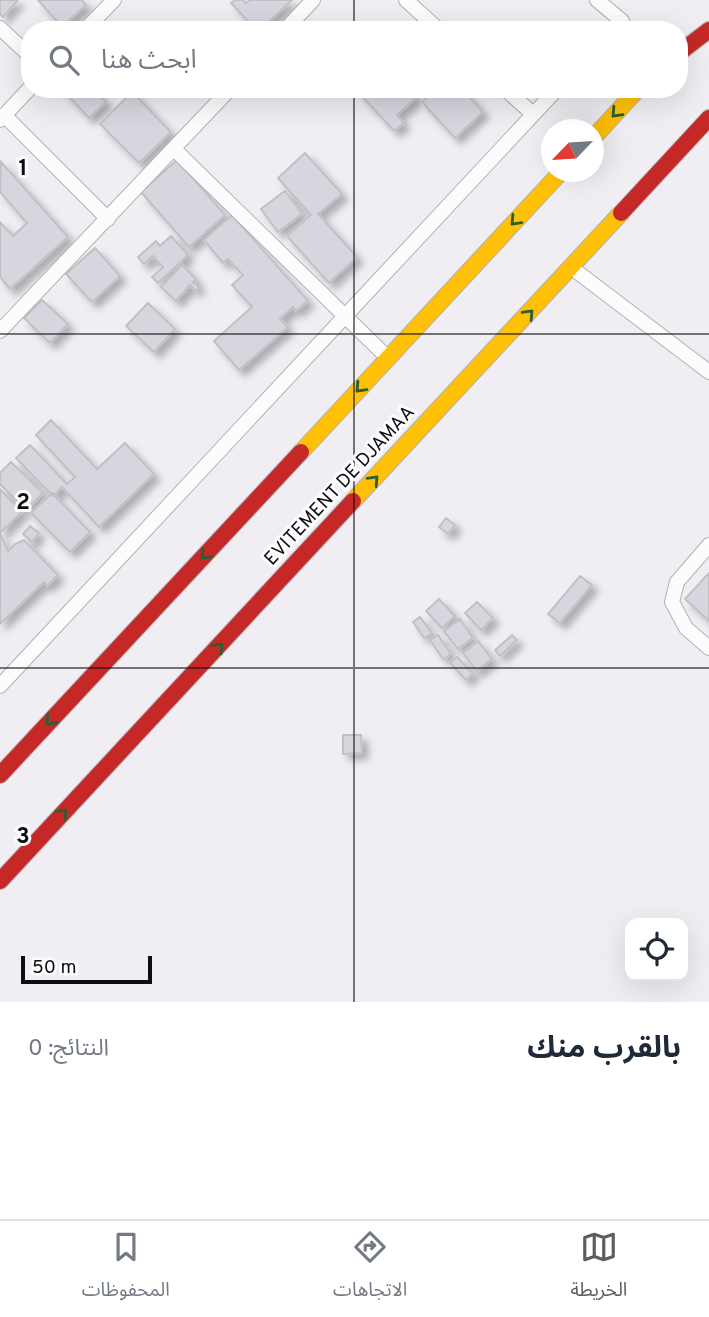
<!DOCTYPE html>
<html lang="ar">
<head>
<meta charset="utf-8">
<style>
  :root { --surface:#fff; --page:#f6f6f7; --text:#1f2937; --muted:#747a83; --line:#e0e1e3; --accent:#5d5c5f }
  body { margin:0; font-family:Overpass,"Noto Sans Arabic",sans-serif; background:var(--page); color:var(--text); direction:rtl }
  .controls { position:absolute; right:21px; bottom:21px; display:grid; overflow:hidden; border-radius:14px; box-shadow:0 7px 28px #0002 }
  .controls button { width:63px; height:63px; display:grid; place-items:center; padding:0; border:0; border-bottom:2px solid var(--line); background:var(--surface); color:var(--text); font:35px sans-serif }
  .compass { position:absolute; left:541px; top:119px; width:63px; height:63px; border-radius:50%; background:var(--surface); box-shadow:0 7px 28px #0002; rotate:245deg }
  .scale { position:absolute; left:21px; bottom:18px; width:131px; box-sizing:border-box; padding-left:7px; border:4px solid #0e0d0f; border-top:0; font-size:19px; line-height:24px; white-space:nowrap; color:#0e0d0f; -webkit-text-stroke:5px #fcfcfe; paint-order:stroke }
  .list { margin:0; padding:0; list-style:none }
  h2 { display:flex; justify-content:space-between; align-items:center; height:91px; margin:0; padding:0 28px; font-size:30px }
  h2 small { font-size:23px; font-weight:400; color:var(--muted) }
  .icon { flex:none; width:38px; height:38px; fill:none; stroke:currentColor; stroke-width:2; stroke-linecap:round; stroke-linejoin:round }
  .map { position:relative; flex:none; width:709px; height:1002px; overflow:hidden; direction:ltr }
  .search { position:absolute; background:var(--surface); box-shadow:0 7px 28px #0002; left:21px; right:21px; top:21px; height:77px; display:flex; align-items:center; gap:18px; box-sizing:border-box; padding:0 24px; border-radius:28px; color:var(--muted); font-size:26px }
  .sheet { height:217px; background:var(--surface) }
  nav { display:flex; justify-content:space-around; align-items:center; box-sizing:border-box; height:98px; border-top:2px solid var(--line); background:var(--surface); font-size:19px; color:var(--muted) }
  nav a { display:grid; justify-items:center; gap:4px }
  nav .on { color:var(--accent) }
  .map>svg:first-child { display:block }
</style>
</head>
<body>
<div class="map">
<svg width="709" height="1002" viewBox="0 0 709 1002">
  <defs>
    <filter id="shadow"><feDropShadow dx="6" dy="6" stdDeviation="3.5" flood-color="#0004"/></filter>
  </defs>
  <rect width="100%" height="100%" fill="#f0eef3"/>
  <!-- building -->
  <path fill="#d8d5df" stroke="#c2c0c4" stroke-width="2" filter="url(#shadow)" d="M0,0H18L3,17L0,14Z
    M38,0H82L86,5L62,27Z
    M235,0H243L246,3L250,0H292L260,30H256L231,3Z
    M62,89H94L106,102L89,118Z
    M361,89H411L417,97L397,115L404,123L394,131L358,92Z
    M436,89H462L483,112L455,138L422,102Z
    M132,92L171,132L139,163L100,124Z
    M305,153L342,194L318,214L357,257L329,283L287,236L311,215L278,178Z
    M177,160L225,215L189,247L141,192Z
    M1,162L68,237L10,289L0,277V222L13,236L27,223L0,192Z
    M285,191L302,214L278,232L261,209Z
    M232,215L308,301L296,311L293,307L280,319L288,327L239,370L214,341L252,307L232,285L243,275L228,259L223,263L204,240Z
    M171,236L188,255L158,283L152,277L163,267L153,256L144,264L138,257L156,241L160,246Z
    M95,248L120,276L92,302L66,274Z
    M182,265L196,279L193,282L199,287L196,291L190,285L176,301L161,287Z
    M42,300L68,324L50,343L24,318Z
    M148,303L175,329L154,352L126,326Z
    M51,420L97,469L125,443L154,474L99,527L62,487L53,496L16,458L30,445L67,484L75,477L36,435Z
    M11,462L43,493L26,510L0,484V473Z
    M0,489L22,512L0,533L8,551L15,544L24,540L58,575L47,586L44,582L0,624Z
    M52,493L90,532L70,552L31,513Z
    M446,518L455,525L448,534L439,527Z
    M30,526L39,533L32,542L23,534Z
    M709,573V621L685,599Z
    M580,576L592,585L560,623L548,614Z
    M439,599L455,616L442,628L426,611Z
    M477,602L493,618L481,630L465,613Z
    M420,617L432,633L424,638L413,622Z
    M460,619L473,638L458,649L444,631Z
    M438,635L451,654L443,659L430,640Z
    M512,635L517,640L500,656L495,650Z
    M478,641L492,659L477,671L463,653Z
    M457,657L473,674L466,680L450,663Z
    M343,735H361L362,753L343,754Z"/>
  <g fill="none" stroke-linecap="round" stroke-linejoin="round">
    <!-- street casing -->
    <g stroke="#b1b0b3" stroke-width="16">
      <path id="street" d="M406,0L439,30
        M597,0L622,21L614,30
        M0,28L30,56
        M85,30L114,0
        M285,30L313,0
        M505,89L533,114
        M4,115L108,219
        M0,120L30,88
        M174,149L388,358
        M572,268L709,372
        M0,331L230,89
        M709,545L677,582L672,602L686,628L709,648
        M0,686L557,89"/>
    </g>
    <!-- slow casing -->
    <g stroke="#b1b0b3" stroke-width="18">
      <path id="slow" d="M594,137L638,89
        M301,452L561,172
        M353,501L621,213"/>
    </g>
    <!-- jam casing -->
    <g stroke="#b1b0b3" stroke-width="18">
      <path id="jam" d="M679,53L709,30
        M621,213L709,118
        M0,775L301,452
        M0,881L353,501"/>
    </g>
    <!-- street -->
    <use href="#street" stroke="#fdfcfd" stroke-width="14"/>
    <!-- slow -->
    <use href="#slow" stroke="#ffc107" stroke-width="16"/>
    <!-- jam -->
    <use href="#jam" stroke="#c62828" stroke-width="16"/>
  </g>
  <!-- one-way arrows -->
  <defs><path id="oneway-chevron" d="M-2-3.5L2.5 0L-2 3.5" fill="none" stroke-width="1.6" stroke-linecap="round" stroke-linejoin="round" transform="scale(1.75)"/></defs>
  <g stroke="#2d5e30">
    <use href="#oneway-chevron" transform="translate(616 113) rotate(133)"/>
    <use href="#oneway-chevron" transform="translate(515 221) rotate(133)"/>
    <use href="#oneway-chevron" transform="translate(529 314) rotate(-47)"/>
    <use href="#oneway-chevron" transform="translate(360 388) rotate(133)"/>
    <use href="#oneway-chevron" transform="translate(374 480) rotate(-47)"/>
    <use href="#oneway-chevron" transform="translate(205 555) rotate(133)"/>
    <use href="#oneway-chevron" transform="translate(219 647) rotate(-47)"/>
    <use href="#oneway-chevron" transform="translate(50 721) rotate(133)"/>
    <use href="#oneway-chevron" transform="translate(63 813) rotate(-47)"/>
  </g>
  <!-- grid -->
  <path fill="none" stroke="#0e0d0f" stroke-width="2" stroke-opacity="0.55" d="M354,0V30M354,89V1002M0,334H709M0,668H709"/>
  <g text-anchor="middle" dominant-baseline="central" stroke-width="6" stroke-linejoin="round" paint-order="stroke">
    <!-- street labels -->
    <g font-size="19" fill="#0e0d0f" stroke="#fcfcfe">
      <text transform="translate(340 486) rotate(-47)">EVITEMENT DE DJAMAA</text>
    </g>
  </g>
  <g font-size="23" text-anchor="middle" font-weight="bold" fill="#0e0d0f" stroke="#fcfcfe" stroke-width="6" stroke-linejoin="round" paint-order="stroke">
    <text x="23" y="175">1</text>
    <text x="23" y="509">2</text>
    <text x="23" y="843">3</text>
  </g>
</svg>
<div class="controls">
<button><svg class="icon" aria-label="locate" viewBox="0 0 24 24"><circle cx="12" cy="12" r="6"/><path d="M12 2v4M12 18v4M2 12h4M18 12h4"/></svg></button>
</div>
<svg class="compass" viewBox="-18 -18 36 36"><path d="M0-13l5 13h-10z" fill="#e53935"/><path d="M0 13l5-13h-10z" fill="#747a83"/></svg>
<div class="scale">50 m</div>
<div class="search"><svg class="icon" aria-label="search" viewBox="0 0 24 24"><circle cx="10" cy="10" r="6"/><path d="M15 15l6 6"/></svg>ابحث هنا</div>
</div>
<section class="sheet">
<h2>بالقرب منك<small>النتائج: 0</small></h2>
<ul class="list">
</ul>
</section>
<nav>
<a class="on"><svg class="icon" aria-label="map" viewBox="0 0 24 24"><path d="M3 6l6-2 6 2 6-2v14l-6 2-6-2-6 2zM9 4v14M15 6v14"/></svg>الخريطة</a>
<a><svg class="icon" aria-label="directions" viewBox="0 0 24 24"><path d="M12 3l9 9-9 9-9-9zM9 14v-3h6M13 9l2 2-2 2"/></svg>الاتجاهات</a>
<a><svg class="icon" aria-label="saved" viewBox="0 0 24 24"><path d="M7 4h10v16l-5-4-5 4z"/></svg>المحفوظات</a>
</nav>
</body>
</html>
